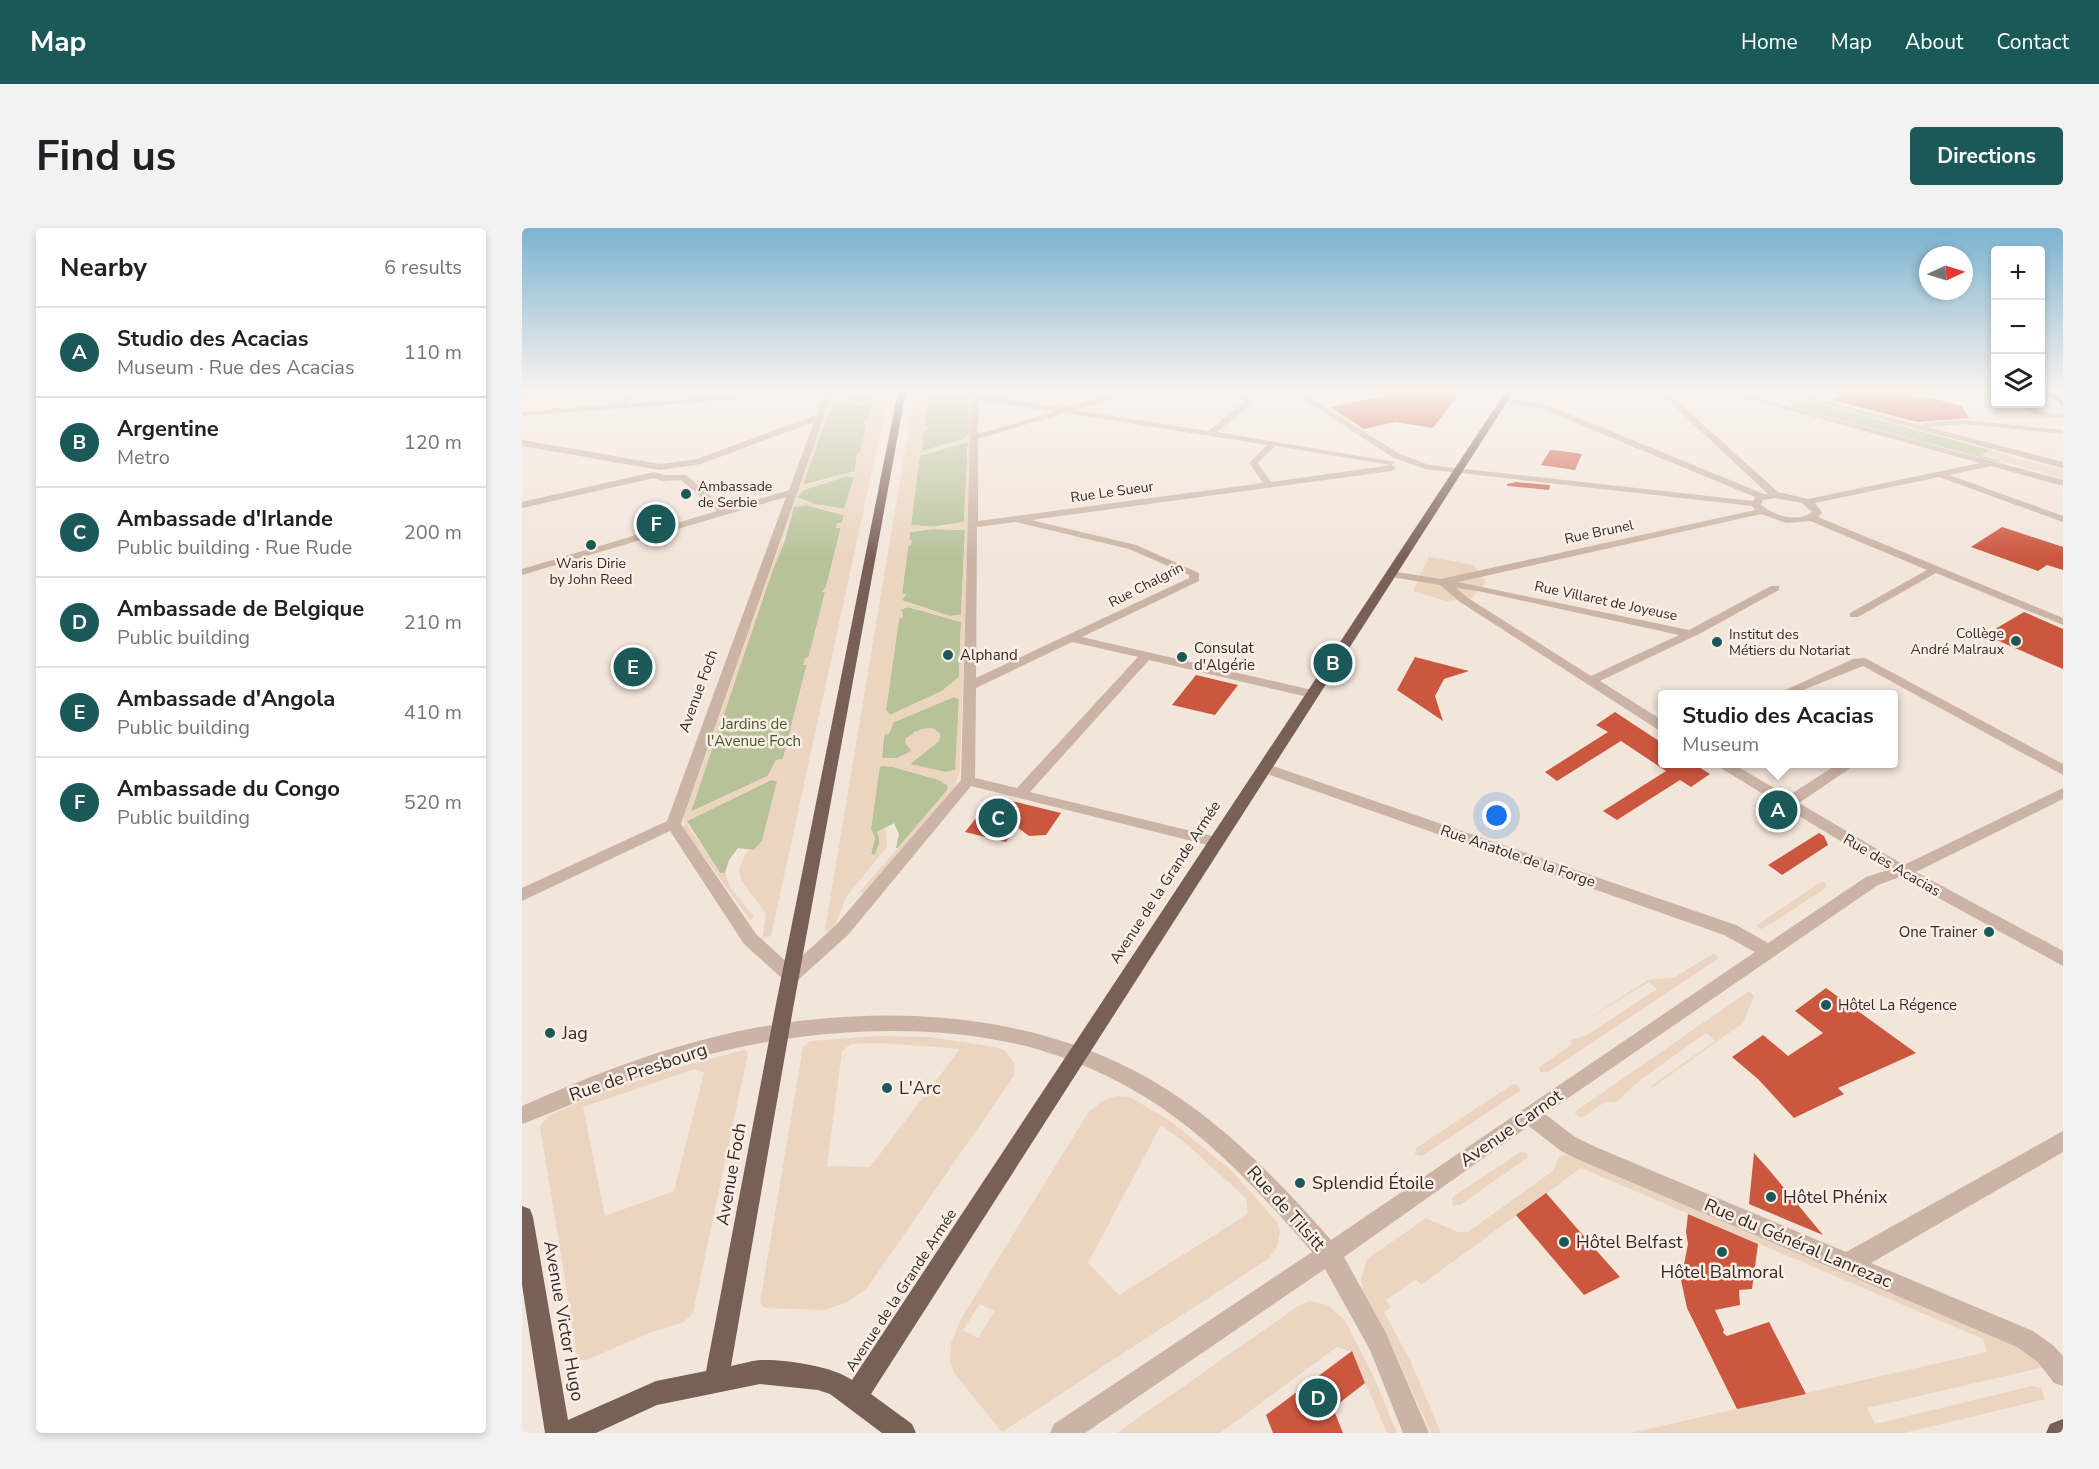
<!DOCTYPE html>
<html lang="en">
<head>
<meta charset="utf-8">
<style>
  :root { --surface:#fff; --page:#f2f2f2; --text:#202124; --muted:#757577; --line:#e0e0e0; --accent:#1b5959 }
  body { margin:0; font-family:"Nunito Sans",sans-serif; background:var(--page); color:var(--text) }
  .controls { position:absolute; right:18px; top:18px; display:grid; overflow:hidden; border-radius:6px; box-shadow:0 3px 9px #0003 }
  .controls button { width:54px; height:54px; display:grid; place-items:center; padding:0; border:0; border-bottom:2px solid var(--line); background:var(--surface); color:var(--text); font:30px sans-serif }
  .compass { position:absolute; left:1397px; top:18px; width:54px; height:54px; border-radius:50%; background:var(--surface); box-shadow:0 3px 9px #0003; rotate:86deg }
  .you { position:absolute; left:975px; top:588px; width:21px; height:21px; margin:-15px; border:4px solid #fff; border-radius:50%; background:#1a73e8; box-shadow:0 0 0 9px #1a73e833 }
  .badge { display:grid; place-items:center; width:39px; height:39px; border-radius:50%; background:var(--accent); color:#fff; font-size:20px; font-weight:700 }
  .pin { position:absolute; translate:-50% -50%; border:3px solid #fff; box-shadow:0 2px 6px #0006 }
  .popup { position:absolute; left:1136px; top:462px; width:240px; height:78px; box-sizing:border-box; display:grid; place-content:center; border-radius:6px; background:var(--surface); filter:drop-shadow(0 2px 4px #0005); font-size:20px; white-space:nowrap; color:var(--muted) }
  .popup b { font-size:22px; color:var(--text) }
  .popup::after { content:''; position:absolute; left:50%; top:100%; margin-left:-12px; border:12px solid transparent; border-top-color:var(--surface) }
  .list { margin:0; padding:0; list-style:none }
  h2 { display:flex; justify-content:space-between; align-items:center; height:78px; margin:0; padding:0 24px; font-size:26px }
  h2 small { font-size:20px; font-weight:400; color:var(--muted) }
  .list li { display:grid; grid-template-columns:39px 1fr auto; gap:18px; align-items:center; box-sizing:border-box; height:90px; padding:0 24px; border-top:2px solid var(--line) }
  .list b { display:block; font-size:22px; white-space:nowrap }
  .list p { margin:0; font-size:20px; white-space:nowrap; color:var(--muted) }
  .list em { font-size:20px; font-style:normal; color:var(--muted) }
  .icon { flex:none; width:33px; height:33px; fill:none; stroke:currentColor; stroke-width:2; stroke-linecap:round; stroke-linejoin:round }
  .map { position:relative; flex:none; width:1541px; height:1205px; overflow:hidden; border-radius:6px }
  header { display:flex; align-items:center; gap:36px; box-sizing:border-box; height:84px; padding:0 30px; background:var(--accent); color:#fff }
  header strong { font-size:28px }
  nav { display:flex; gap:33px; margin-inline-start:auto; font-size:21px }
  .intro { display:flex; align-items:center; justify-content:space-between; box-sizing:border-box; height:144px; padding:0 36px }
  h1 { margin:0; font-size:42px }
  .button { padding:15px 27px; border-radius:6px; background:var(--accent); color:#fff; font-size:21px; font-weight:700 }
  main { display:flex; gap:36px; padding:0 36px }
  aside { flex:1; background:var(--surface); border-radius:6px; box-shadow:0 3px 9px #0003 }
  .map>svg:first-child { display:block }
</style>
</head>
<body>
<header>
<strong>Map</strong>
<nav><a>Home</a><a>Map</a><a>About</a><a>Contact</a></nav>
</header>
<div class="intro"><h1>Find us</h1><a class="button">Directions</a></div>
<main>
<aside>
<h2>Nearby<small>6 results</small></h2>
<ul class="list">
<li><span class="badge">A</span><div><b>Studio des Acacias</b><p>Museum · Rue des Acacias</p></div><em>110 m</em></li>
<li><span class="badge">B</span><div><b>Argentine</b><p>Metro</p></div><em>120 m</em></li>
<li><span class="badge">C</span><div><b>Ambassade d'Irlande</b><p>Public building · Rue Rude</p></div><em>200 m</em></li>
<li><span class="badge">D</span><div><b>Ambassade de Belgique</b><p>Public building</p></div><em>210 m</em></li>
<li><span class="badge">E</span><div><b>Ambassade d'Angola</b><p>Public building</p></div><em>410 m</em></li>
<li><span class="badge">F</span><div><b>Ambassade du Congo</b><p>Public building</p></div><em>520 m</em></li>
</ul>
</aside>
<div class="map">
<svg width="1541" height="1205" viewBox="0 0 1541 1205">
  <rect width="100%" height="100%" fill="#f2e5da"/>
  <!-- green -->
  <path fill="#b7c299" d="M407,163H431L419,166L415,171L434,166L444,168L447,174V206L439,212L400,223L401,206L405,201L402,199Z
    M352,166L338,225L335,226L333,243L280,257L311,171L339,178L343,175L321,169Z
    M1264,172H1283L1487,227L1467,222L1460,228L1479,233L1476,234L1271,179Z
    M446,214L442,294L409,299L389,297L397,228Z
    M325,248L332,249L322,281L292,276L275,269L282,262Z
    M284,277L322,287L304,359L300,364H303L261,531L254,532L246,548L168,584L251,341L262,315L272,279Z
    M411,301L443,302L439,387L428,388L379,372L384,367L380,366L388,304Z
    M386,379L439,394L437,449L420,463L368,487L364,482L377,390H380L381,384L378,382Z
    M432,469L437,471L434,542L423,544L388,536L417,513L418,506L412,501L392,504L386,518L390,523L375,530H360L362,507L372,494Z
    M364,537L417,552L425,557L426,561L377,620H374L377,606L372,595L355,604L358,613L353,627L349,626L353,610L349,601L357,539Z
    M249,552L255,553V556L240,613L232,622L216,620L207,632L203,645H198L165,593Z"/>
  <!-- plaza -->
  <path fill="#ebd5c0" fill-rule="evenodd" d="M363,163L366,165L363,184L249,708L240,711L244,686L219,652L217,641L226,621L232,622L240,613L255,553L249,552L165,593L167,599L198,645H203L208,659L232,689L228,692L162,601V589L309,171H311L281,258L333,243L335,226L338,225L345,197H341L342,194L345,193L353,167L321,169L342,176L319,169L325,165ZM325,248L332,250L322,281L292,276L275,269L282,262ZM284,277L322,287L320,295H315L314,300H319L304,359L300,364H303L287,429L283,430L281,437H285L261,531L254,532L246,548L169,584L251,341L262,314H260L272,279Z
    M393,163H407L402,198H405V201L401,206L400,223L439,212L447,206V174L444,168L437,165L415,171L409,170L431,163H443L450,175L438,543L431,562L343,664L336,666L426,561L425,557L417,552L372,539L358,538L349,601L353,610L349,626L353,627L357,618V609L355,604L363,600L365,619L324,669L312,701L306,703L303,702ZM446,214L442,294L417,299L389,297L398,227ZM411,301L443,302L439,387L428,388L379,372L384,367L380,365L386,318L389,317L390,312H387L388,304ZM386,379L439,394L437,449L420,463L368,487L364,482L377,391L380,390L381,384L378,382ZM432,469L437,471L433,542L423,544L388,536L417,513L418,506L409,500L399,501L384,510L383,515L390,523L375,530H360L361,507L367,506L372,494Z
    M1467,223L1541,242V250L1460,228Z
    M907,329L952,337L964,354L950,370L924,373L891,363Z
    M1303,654L1305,659L1249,696L1239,701L1234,698L1297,655Z
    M1192,725L1197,730L1026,844H1018L1017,839L1049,817V812L1067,806L1135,761L1127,754L1062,793L1126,752L1153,749Z
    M1227,763L1232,768L1221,795L1131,859L1129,858L1193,813L1184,805L1121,850L1094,874H1083L1060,890L1053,886L1054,883Z
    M357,808L406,809L473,819L482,822L492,834V848L345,1060L324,1075L302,1082L243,1080L238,1074L281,819L288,813ZM360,815L438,821L348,939L305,938L320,823L329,816Z
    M222,822L226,825L171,1085L162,1094L130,1104L64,1132H56L18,898L28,887L81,864L154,840ZM173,841L182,845L152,963L83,988L61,879Z
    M991,856L996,857L998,863L900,928L893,926L894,920Z
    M595,868L608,869L647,892L710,943L755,994L758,1003L755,1019L746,1031L480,1204L432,1145L428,1133L429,1115L439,1091L566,885L580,873ZM639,897L662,914L724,970L726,986L597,1067L566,1035ZM458,1076L473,1083L456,1110L441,1102Z
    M999,924L1005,925V930L938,977H931L930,970L932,968Z
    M1046,926L1503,1122L1523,1139L1345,1180L1353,1196L1510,1158L1519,1160L1523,1171L1382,1205H1109L1465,1124L1461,1111L1059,940L899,1057L894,1051L864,1072L869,1079L862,1084L888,1132L919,1205H909L874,1127L842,1068L839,1052L845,1031L904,990L936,1004H946L1031,943L1038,928Z
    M787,1073L806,1077L823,1093L851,1147L875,1205H865L830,1124L815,1119L698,1205H595L776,1078Z"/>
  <!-- building -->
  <path fill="#cb573f" d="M895,163H939L911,200L873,194L842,201L808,179L870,166L890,169Z
    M1325,163H1379L1392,170L1400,168L1440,178L1447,190L1396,194L1309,172Z
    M1028,222L1040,223L1060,226L1053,242L1019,237Z
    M994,254L1028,257L1027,262L985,258V256Z
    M1480,299L1541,319V342L1525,337L1516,343L1449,319Z
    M1502,384L1541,401V441L1463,407Z
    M893,429L947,443L922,451L913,468L921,493L875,462Z
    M674,447L716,457L693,487L650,477Z
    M1093,484L1140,515V536H1172L1188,546L1169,559L1158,552L1095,592L1081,583L1144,543L1099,513L1035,553L1023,544L1086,504L1074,497Z
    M474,569L490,573L539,585L524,607L507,608L495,599L484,614L443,604L470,570Z
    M1297,605L1302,608L1306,617L1260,647L1246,637Z
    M1304,760L1394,825L1316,860L1322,866L1272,890L1236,851L1210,829L1241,807L1266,828L1301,805L1273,783Z
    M1232,925L1248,943L1301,1007L1227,976Z
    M1024,965L1081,1030L1098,1049L1062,1067L994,987Z
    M1166,986L1236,1016L1230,1061L1217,1062L1218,1077L1193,1082L1202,1102L1201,1105L1205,1108L1247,1094L1284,1166L1215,1181L1165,1080L1159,1052L1166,1016L1164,1004Z
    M830,1123L843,1155L811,1180L821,1205H751L744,1187Z"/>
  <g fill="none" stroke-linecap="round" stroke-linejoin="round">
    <!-- minor -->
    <path fill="#cbb4a5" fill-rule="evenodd" d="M23,163H36L0,172V168Z
      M115,163H124L102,176L268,163H297L293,165L0,188V184L92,176Z
      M303,163H311L159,596L234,706L269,738L314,697L439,552L449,168L445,163H457V167L542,180L603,163H614L553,182L686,203L722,174L712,163H720L731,174L695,204L873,234L869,237L753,218L736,235L749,254L870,237L874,240L870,243L509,292L614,317L677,345V353L560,409L790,462L796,466L790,470L627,432L508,564L694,609L699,610L702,614L699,618L694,619L449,558L326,707L275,753L269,755L263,753L222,716L148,603L0,673V660L145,593L264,269L0,347V341L195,283L159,252L141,253L132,250L0,280V274L132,244L142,247H164L204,281L267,262L292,194L179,236L138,242L0,218V212L138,236L175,231L294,187ZM457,172L532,184L456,206ZM543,185L745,217L727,235L741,255L456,293V211ZM494,294L607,321L667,347V350L454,450L455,299ZM550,414L616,429L495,560L453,550L454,460Z
      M769,163H778L876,225L907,237L1231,273L1233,269L1020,181L979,174L982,170L1025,177L1242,266H1246L1136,163H1144L1256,264L1286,271L1458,235L1197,163H1208L1541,252V258L1469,238L1427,247L1541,288V294L1417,249L1293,275L1300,285L1296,289L1541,390V397L1414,345L1336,389H1328V385L1405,342L1288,293L1264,295L1239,286L936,354L1167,402L1249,358H1257V362L1179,405L1078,453L1140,492V502L1135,501L938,374L918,357L869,349L864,346L869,343L919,351L1233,282L1230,278L903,241L870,229ZM1253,270L1280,275L1290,284C1275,295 1253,288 1239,277L1241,272ZM934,360L956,363L1157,407L1069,448L946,370Z
      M1253,163H1265L1401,198L1404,195L1442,192L1541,202V206L1442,196L1406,199L1541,234V240Z
      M1466,163H1474V166L1467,165Z
      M1493,176H1502L1521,184L1541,186V190L1516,188Z
      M1343,430L1541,536V547L1341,438L1271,466H1255L1331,431Z
      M742,535L1214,697L1246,715L1344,649L1366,642L1197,539L1195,536H1211L1266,568L1316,536H1332L1330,539L1277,575L1382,637L1541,560V571L1394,644L1541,723V738L1378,649L1356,657L1023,886L1053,909L1076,920L1324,1024L1541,903V924L1349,1035L1511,1103L1532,1118L1541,1128V1158L1532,1155L1516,1134L1495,1119L1062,934L1039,923L1007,898L822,1029L864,1105L907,1205H881L848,1122L803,1041L563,1205H528L532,1196L790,1024C745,972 698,920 640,880C603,855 562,835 518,822C409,790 268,801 160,834C105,850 54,876 0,896V878C61,851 123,826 188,810C328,774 498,777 626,850C697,891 755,950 809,1012L1233,724L1202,707L737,543L735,540L737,537Z"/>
    <!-- major -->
    <path fill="#796057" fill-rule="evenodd" d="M376,163H384L271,781L209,1138C219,1136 228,1133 238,1132C262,1131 311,1138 330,1152L984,163H992L349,1166L390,1196L394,1205H360L308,1166L296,1162L238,1156L135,1177L74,1205H23L0,1057V978L8,981L11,989L46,1192L134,1153L184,1143L253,781Z
      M1522,163H1530L1541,172V178Z
      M1541,1191V1205H1524L1528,1196Z"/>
  </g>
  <!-- sky -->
  <linearGradient id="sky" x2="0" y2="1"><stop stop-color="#7bb3d1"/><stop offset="0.49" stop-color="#f9f3ee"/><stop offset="1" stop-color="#f9f3ee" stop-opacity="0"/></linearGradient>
  <rect width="1541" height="331" fill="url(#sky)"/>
  <!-- markers -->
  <g fill="#1b5959" stroke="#faefe6" stroke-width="2">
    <circle cx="164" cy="266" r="6"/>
    <circle cx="69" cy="317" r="6"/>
    <circle cx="1494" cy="413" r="6"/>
    <circle cx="1195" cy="414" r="6"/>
    <circle cx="426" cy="427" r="6"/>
    <circle cx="660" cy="429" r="6"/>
    <circle cx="1467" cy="704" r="6"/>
    <circle cx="1304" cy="777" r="6"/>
    <circle cx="28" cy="805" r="6"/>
    <circle cx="365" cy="860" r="6"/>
    <circle cx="778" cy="955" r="6"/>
    <circle cx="1249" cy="969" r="6"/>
    <circle cx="1042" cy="1014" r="6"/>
    <circle cx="1200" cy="1024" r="6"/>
  </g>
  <g text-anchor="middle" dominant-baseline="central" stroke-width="5" stroke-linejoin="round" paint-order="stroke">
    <!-- far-poi labels -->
    <g font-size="14" fill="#362a27" stroke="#faefe6" text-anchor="start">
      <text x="176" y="258">Ambassade<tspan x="176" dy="16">de Serbie</tspan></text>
      <text x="69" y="335" text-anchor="middle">Waris Dirie<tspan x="69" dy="16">by John Reed</tspan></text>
      <text x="1482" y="405" text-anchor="end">Collège<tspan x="1482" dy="16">André Malraux</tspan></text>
      <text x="1207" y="406">Institut des<tspan x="1207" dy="16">Métiers du Notariat</tspan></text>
    </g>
    <!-- far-street labels -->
    <g font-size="14" fill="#362a27" stroke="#faefe6">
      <text transform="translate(590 264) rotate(-8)">Rue Le Sueur</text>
      <text transform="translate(1077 304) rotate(-12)">Rue Brunel</text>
      <text transform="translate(624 357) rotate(-27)">Rue Chalgrin</text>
      <text transform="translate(1084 373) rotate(12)">Rue Villaret de Joyeuse</text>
    </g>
    <!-- poi labels -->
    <g font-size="15" fill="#362a27" stroke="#faefe6" text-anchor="start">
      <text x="672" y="420">Consulat<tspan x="672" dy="17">d'Algérie</tspan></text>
      <text x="438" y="427">Alphand</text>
      <text x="1455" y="704" text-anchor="end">One Trainer</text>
      <text x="1316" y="777">Hôtel La Régence</text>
    </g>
    <!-- street labels -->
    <g font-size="15" fill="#362a27" stroke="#faefe6">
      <text transform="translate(176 463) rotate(-70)">Avenue Foch</text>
      <text transform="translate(996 628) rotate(19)">Rue Anatole de la Forge</text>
      <text transform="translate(1370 637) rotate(30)">Rue des Acacias</text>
      <text transform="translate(643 654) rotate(-57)">Avenue de la Grande Armée</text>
      <text transform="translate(379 1062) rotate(-57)">Avenue de la Grande Armée</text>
    </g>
    <!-- park labels -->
    <g font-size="15" fill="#495629" stroke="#faefe6">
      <text x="232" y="496">Jardins de<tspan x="232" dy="17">l'Avenue Foch</tspan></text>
    </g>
    <!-- near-poi labels -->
    <g font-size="18" fill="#362a27" stroke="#faefe6" text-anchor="start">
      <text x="40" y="805">Jag</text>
      <text x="377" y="860">L'Arc</text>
      <text x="790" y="955">Splendid Étoile</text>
      <text x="1261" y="969">Hôtel Phénix</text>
      <text x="1054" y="1014">Hôtel Belfast</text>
      <text x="1200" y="1044" text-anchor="middle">Hôtel Balmoral</text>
    </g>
    <!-- near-street labels -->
    <g font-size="18" fill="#362a27" stroke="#faefe6">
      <text transform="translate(116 844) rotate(-19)">Rue de Presbourg</text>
      <text transform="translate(989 900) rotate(-35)">Avenue Carnot</text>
      <text transform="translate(209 946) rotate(-80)">Avenue Foch</text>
      <text transform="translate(764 980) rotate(48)">Rue de Tilsitt</text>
      <text transform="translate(1276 1015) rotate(23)">Rue du Général Lanrezac</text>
      <text transform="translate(42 1093) rotate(80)">Avenue Victor Hugo</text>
    </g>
  </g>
</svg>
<div class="controls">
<button>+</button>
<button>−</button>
<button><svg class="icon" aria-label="layers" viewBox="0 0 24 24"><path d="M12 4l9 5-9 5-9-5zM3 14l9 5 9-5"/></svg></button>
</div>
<svg class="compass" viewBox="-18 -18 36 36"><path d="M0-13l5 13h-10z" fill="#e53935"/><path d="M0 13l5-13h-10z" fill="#757577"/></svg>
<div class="you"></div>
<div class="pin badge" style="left:1256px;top:582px">A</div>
<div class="popup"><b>Studio des Acacias</b>Museum</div>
<div class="pin badge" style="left:811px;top:435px">B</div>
<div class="pin badge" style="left:476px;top:590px">C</div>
<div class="pin badge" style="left:796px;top:1170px">D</div>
<div class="pin badge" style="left:111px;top:439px">E</div>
<div class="pin badge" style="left:134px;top:296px">F</div>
</div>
</main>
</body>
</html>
